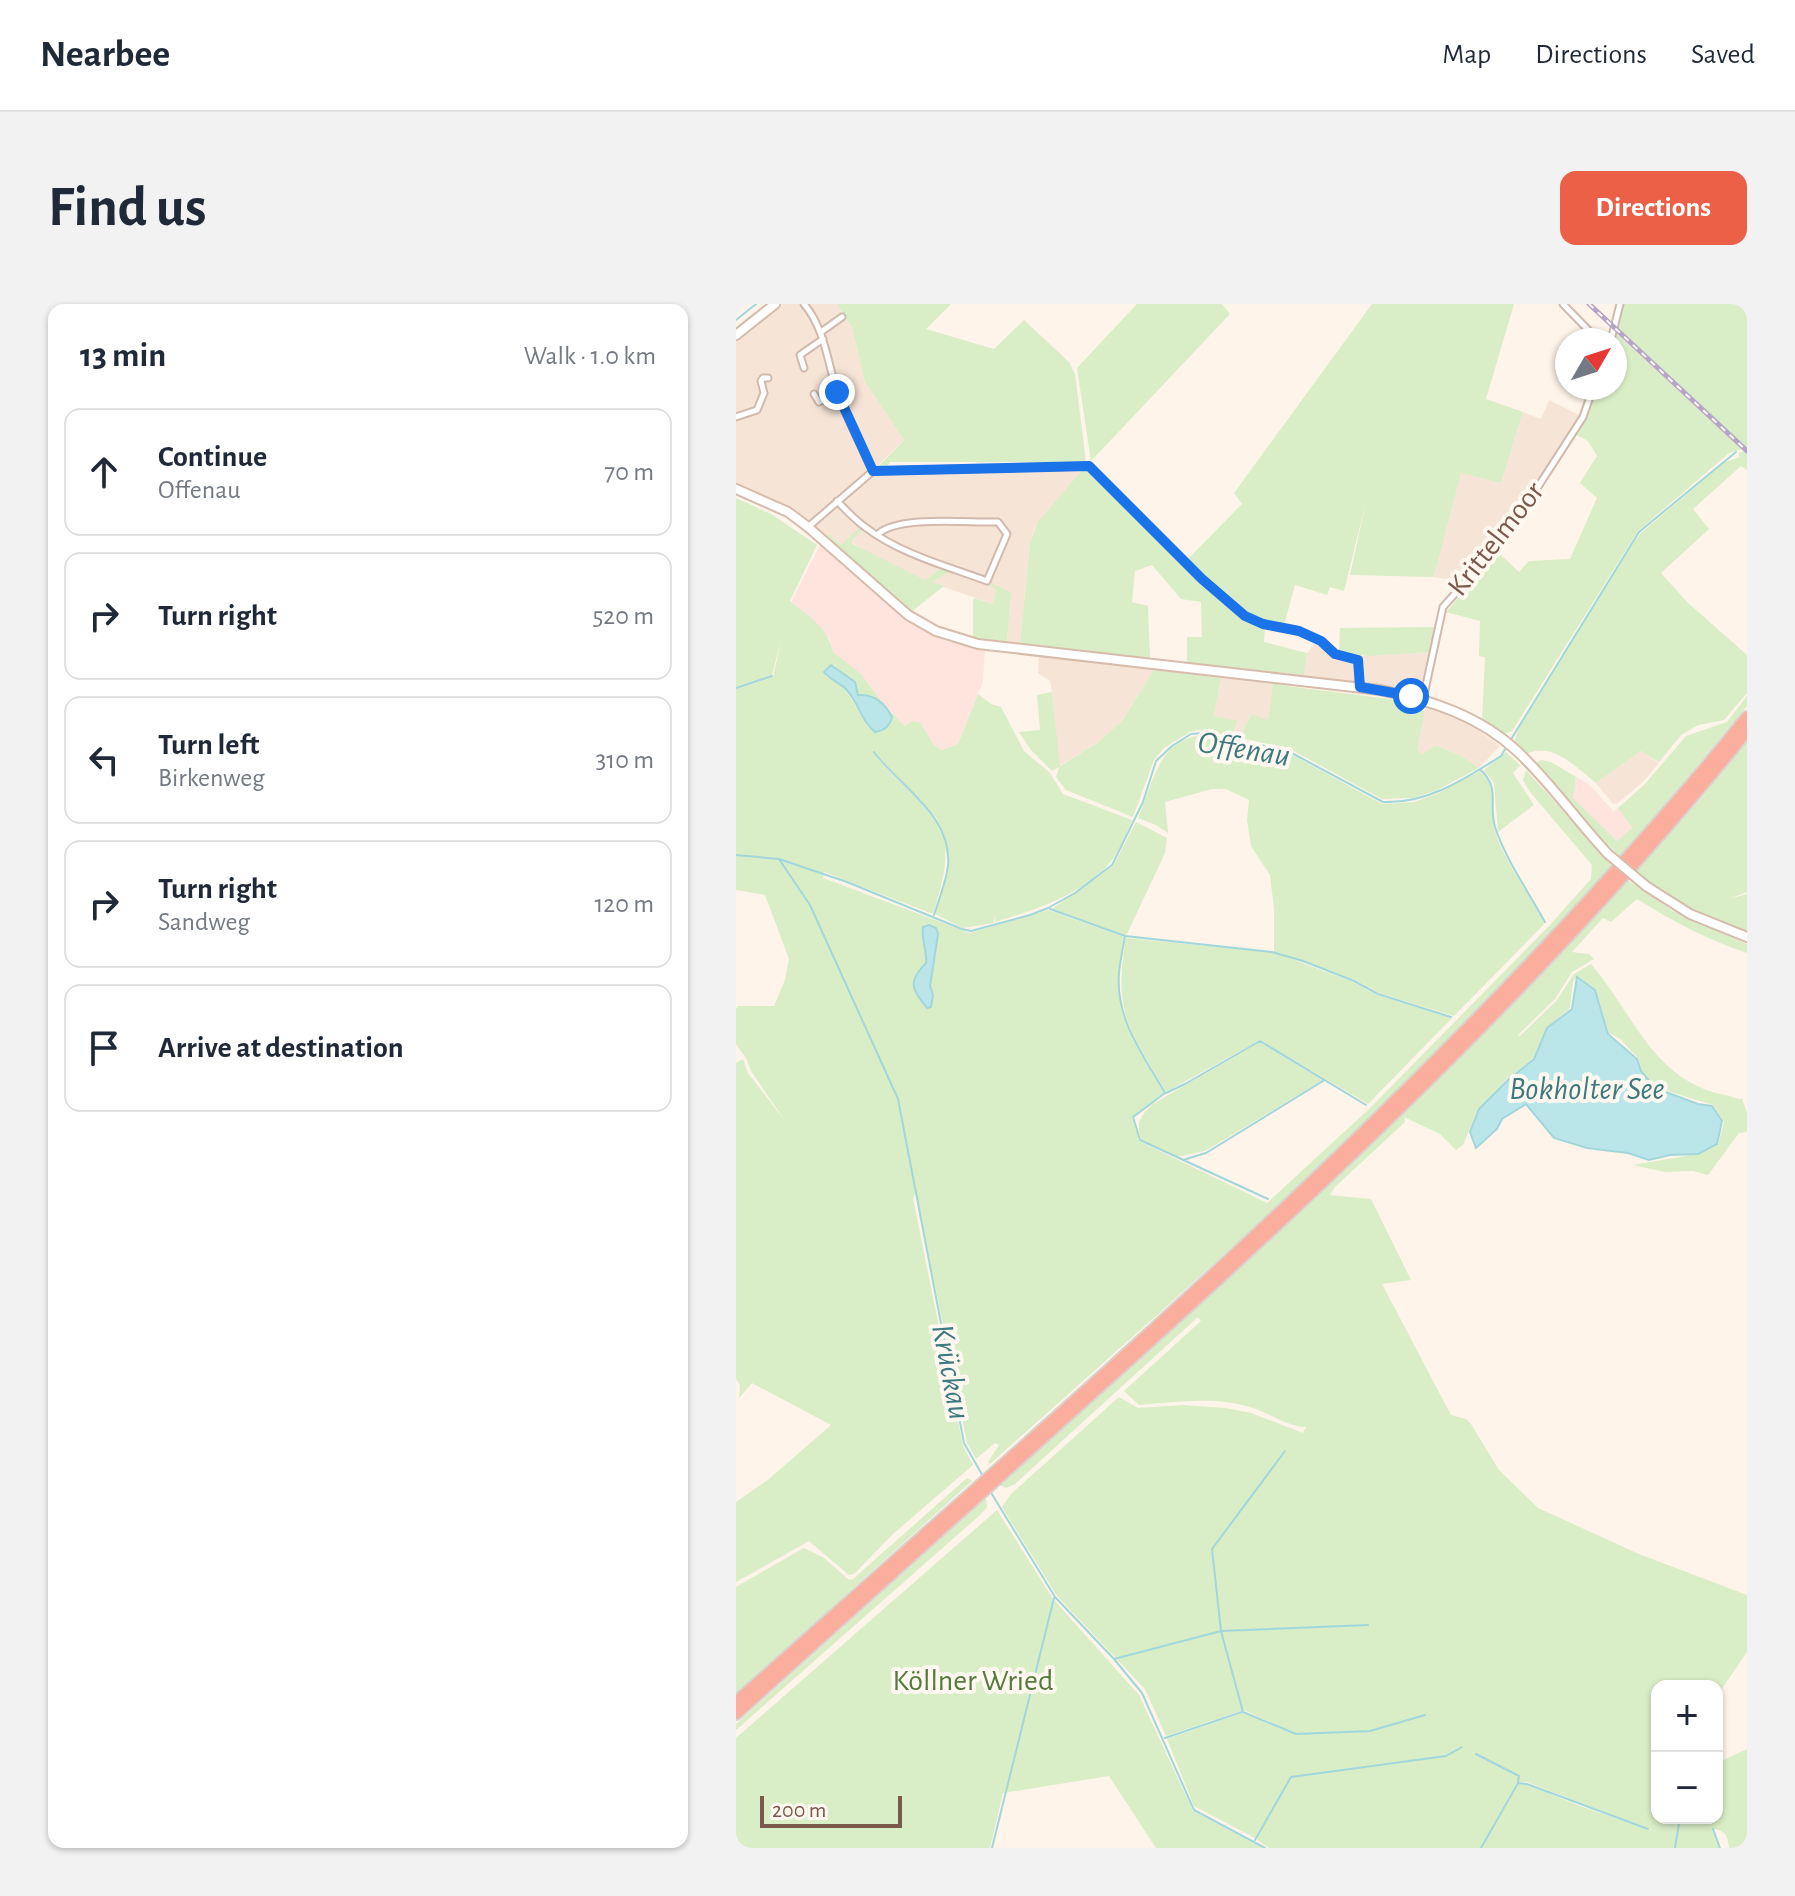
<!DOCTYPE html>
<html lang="en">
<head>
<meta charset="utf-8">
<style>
  :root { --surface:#fff; --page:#f2f2f3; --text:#1f2937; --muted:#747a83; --line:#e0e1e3; --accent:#ed6048 }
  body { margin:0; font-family:"Alegreya Sans",sans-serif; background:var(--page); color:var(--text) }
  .controls { position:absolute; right:24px; bottom:24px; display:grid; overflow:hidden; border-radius:16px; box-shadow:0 2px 6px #0004 }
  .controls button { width:72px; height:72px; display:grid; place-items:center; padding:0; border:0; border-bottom:2px solid var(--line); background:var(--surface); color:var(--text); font:40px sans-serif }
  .compass { position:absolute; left:819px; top:24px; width:72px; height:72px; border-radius:50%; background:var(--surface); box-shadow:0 2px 6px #0004; rotate:51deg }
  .scale { position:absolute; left:24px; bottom:20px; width:142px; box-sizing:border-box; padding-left:8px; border:4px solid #7a584a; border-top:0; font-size:22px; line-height:28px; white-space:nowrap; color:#7a584a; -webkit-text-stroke:6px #fff8f0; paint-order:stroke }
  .stop { position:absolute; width:24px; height:24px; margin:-18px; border:6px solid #1a73e8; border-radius:50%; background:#fff }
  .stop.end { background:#1a73e8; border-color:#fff; box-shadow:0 2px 8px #0008 }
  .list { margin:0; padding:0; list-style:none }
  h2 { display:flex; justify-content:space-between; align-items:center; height:104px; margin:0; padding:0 32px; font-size:34px }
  h2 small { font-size:26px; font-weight:400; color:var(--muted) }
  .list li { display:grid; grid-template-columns:52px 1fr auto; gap:24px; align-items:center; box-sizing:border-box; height:128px; margin:0 16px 16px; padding:0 16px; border:2px solid var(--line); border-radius:16px }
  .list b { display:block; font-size:30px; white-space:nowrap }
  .list p { margin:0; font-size:26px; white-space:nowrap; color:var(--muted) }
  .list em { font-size:26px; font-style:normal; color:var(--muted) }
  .icon { flex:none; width:44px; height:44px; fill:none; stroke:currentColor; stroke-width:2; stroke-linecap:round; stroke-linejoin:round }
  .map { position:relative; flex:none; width:1011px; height:1544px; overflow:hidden; border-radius:16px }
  header { display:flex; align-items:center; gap:48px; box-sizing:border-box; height:112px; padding:0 40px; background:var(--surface); border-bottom:2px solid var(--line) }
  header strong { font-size:38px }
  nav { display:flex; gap:44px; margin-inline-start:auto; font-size:28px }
  .intro { display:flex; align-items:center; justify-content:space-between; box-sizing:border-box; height:192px; padding:0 48px }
  h1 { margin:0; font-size:56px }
  .button { padding:20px 36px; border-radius:16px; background:var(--accent); color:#fff; font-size:28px; font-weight:700 }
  main { display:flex; gap:48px; padding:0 48px }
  aside { flex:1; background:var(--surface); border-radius:16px; box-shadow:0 2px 6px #0004 }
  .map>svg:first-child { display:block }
</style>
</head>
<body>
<header>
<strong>Nearbee</strong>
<nav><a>Map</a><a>Directions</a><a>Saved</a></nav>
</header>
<div class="intro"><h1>Find us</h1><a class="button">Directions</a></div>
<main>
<aside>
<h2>13 min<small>Walk · 1.0 km</small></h2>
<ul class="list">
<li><svg class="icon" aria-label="ahead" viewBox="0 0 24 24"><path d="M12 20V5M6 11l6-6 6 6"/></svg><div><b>Continue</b><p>Offenau</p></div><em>70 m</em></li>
<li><svg class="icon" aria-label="right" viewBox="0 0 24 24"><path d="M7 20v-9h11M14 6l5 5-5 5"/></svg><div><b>Turn right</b></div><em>520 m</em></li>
<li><svg class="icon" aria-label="left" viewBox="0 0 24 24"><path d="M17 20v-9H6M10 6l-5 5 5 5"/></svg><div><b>Turn left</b><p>Birkenweg</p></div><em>310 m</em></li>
<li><svg class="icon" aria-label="right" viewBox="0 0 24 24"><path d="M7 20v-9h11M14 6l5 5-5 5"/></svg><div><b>Turn right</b><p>Sandweg</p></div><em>120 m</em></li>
<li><svg class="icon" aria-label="arrive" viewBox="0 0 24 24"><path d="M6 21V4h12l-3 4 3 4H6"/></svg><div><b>Arrive at destination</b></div></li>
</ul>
</aside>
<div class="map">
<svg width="1011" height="1544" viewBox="0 0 1011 1544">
  <rect width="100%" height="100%" fill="#fef4e9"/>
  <!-- residential -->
  <path fill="#f6e5d7" d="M46,0H101L116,24L129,78L168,136L140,163L141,169L347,165L299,223L294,238L284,341L271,339L275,288L260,285L257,300L196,279L212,267L204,265L189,276L135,251L114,237L105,241L93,230L90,233L52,207L0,182V37Z
    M813,96L845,112L767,233L728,278L698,273L725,168L765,179L787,108L805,115Z
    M581,337L598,350L622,357V378L568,371L571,349Z
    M695,348L686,390L628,381L623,352Z
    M303,350L330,353L418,366L386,417L361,439L323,462L316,388L314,377L302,369Z
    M485,374L537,378L532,417L515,410L504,434L496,432L502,418L478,412Z
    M689,404L712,409L735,421L764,442L743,464L726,452L699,441L687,450L681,446Z
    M905,447L923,459L908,477L882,499L877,500L860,479Z"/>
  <!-- commercial -->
  <path fill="#fee4dc" d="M84,241L169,316L213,338L249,345L247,377L222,440L206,446L197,440L185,419L169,422L164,418L136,388L124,370L97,348L94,335L55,298Z
    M840,473L854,481L878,508L882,504L896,525L881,537L836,494Z"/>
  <!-- green -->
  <path fill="#d9edc6" d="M101,0H215L190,25L258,45L288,16L333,58L339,70L350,158H154L149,165H140L168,136L129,78L116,24Z
    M401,0H486L494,10L355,157L341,64Z
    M636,0H778L750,95L787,108L765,179L725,169L698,273L614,271L631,194L608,287L594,283L591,291L559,281L548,321L527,317L510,310L452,255L506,200L498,189Z
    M886,0H1011V144L881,25Z
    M880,29L1006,145L993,149L902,227L776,427L768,430L746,416L749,353L743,352L744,317L710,308L762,248L783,268L793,257L834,255L861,194L844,179L861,152L852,137L839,130L859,84H879L877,36Z
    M1009,147L1011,149V166L1005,162L957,205L973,225L925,269L951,298L1011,351V389L988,416L962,421L945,431L923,458L905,447L860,479C841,464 816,437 791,450L778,439L782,426L892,246L905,229L989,158L1004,153L1002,149Z
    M347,165L352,166L465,278L508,315L529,323L528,338L571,349L568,371L451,359V333H466L465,298L445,295L416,261L399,267L396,298L412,302L414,355L284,341L294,238L302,218Z
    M0,194L35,210L81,241L54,297C73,313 92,323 97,348L125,370L147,400L134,391H122L121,383L98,361L89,372L108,383L132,423L139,428C149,426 153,422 156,413L152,405L169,422L177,417L185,419L197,440L206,446L222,440L242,390L255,400L265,403L288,447L314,469L327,490L396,516C390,530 384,545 376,556C350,590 298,606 259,618L260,611L257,619L227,624L199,610L213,559L201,515L136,445C144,459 156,471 168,482C218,530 216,547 197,610L88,568L87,574L234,629L312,606L388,633C375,711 391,724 428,789L396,813L403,837L531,899L634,804L813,622L855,575L856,561L794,488L787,476L790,466L878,563C807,638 736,714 662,786C531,916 391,1037 254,1160L252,1158L263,1141L259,1139L240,1155L231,1139L180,888L177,894L227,1142L237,1161L157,1230L118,1270L113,1271L73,1237L0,1278V1198L33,1175L95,1121L16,1079L3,1094L4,1081L0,1075V759L7,755L12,769L49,817L15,767L10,754L0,740V705L2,702H38L49,676L53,655L29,591L0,586V385L37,373L46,333L36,371L0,383Z
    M123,224L126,227L115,237L117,240L189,276L204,265L214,267L197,278L208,282L175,308L90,233L93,230L105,241Z
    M255,279L275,288L271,339L237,335V298L238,294L257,300L260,285L254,282Z
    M700,323L695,348L632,352L603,348L604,324Z
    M418,366L485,374L478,412L502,417L496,432L462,426L454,428L428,444L418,456L397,513L330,486L320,473L323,463L316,467L295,446L283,428L304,426L301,391L316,388L324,462L361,439L386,417Z
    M537,378L551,382L654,395L680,403V406L689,407L681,446L687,450L699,441L726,452L743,464L701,486L678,494L646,495L552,444L504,434L515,410L532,416Z
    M1011,392V402L885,554L839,508L798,460L805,456L815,458L840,473L837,494L881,537L896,524L882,504L908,481L950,432L991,418Z
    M468,431L551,448L646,500L678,498L703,489L744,467C763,485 753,497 757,519C762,548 794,592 809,619L718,712L643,689L619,676L538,648V605L534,571L515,542L511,516L513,496L490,485H476L429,498L432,529L420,521L402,514C417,480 422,434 468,431Z
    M1011,436V588L993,595L1011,590V628C970,614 934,595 900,568L967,492Z
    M770,448L784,461L777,469L798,501L762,528L758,479L748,466Z
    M400,518L431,534L429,549L390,632L316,605L377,562Z
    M892,576L937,607L1011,640V649C972,636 936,617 901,595L875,618L867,614L836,648L853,650L858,655L836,668L819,695L782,731L784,732L821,696L838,670L855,660C898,710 917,777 989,791C996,792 999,795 1006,795L1011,808V828L1003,829L972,871L957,867L929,868L897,861C926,855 956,854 982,841L988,818L977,801L919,783L906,767L902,754L884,735L873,729L860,686L841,672L837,678L834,704L810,724L797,754L771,775L742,805L727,841L720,846L704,830L668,813L669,818L599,883L594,891L635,895L675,976L646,980L715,1111L730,1115L735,1120L763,1166L802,1204L903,1250L1011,1291V1348L981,1392V1382H921V1514H943L941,1535L944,1514H981V1459L1011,1445V1544H993C992,1532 989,1526 977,1525L984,1544H746L782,1480H791L841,1501L926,1530L791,1478H783V1475L744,1544H533L520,1535L553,1477L519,1534L458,1502L431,1435L507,1409L559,1429L508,1406L430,1432L409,1385L321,1292L266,1203L275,1190L383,1093L402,1104L447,1101L490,1104L515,1109L567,1129L570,1123C551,1122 535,1110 517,1104C480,1092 441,1098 403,1101L388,1087L465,1017L462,1013L279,1180L270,1184L264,1181C479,985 699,793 892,576Z
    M390,634L537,648L617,678L641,691L716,714L632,800L524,736L430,788C393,724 377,710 390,634Z
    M524,738L587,776L469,847L440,853L405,836C400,818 404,812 417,800Z
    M231,1174L236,1177L0,1390V1283L68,1244L88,1254L113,1276L117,1275Z
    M250,1194L251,1203L244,1211L0,1426V1420Z
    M261,1206L317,1295L403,1391L457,1507L527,1544H420L373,1472L267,1489L254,1544H0V1434Z"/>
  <!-- water -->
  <path fill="#bbe6e9" stroke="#a1d7dc" stroke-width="2" d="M95,361L119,378L122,391C138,390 149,399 156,413C153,423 149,426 139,428C125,417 122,397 109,384C102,378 93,375 88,368Z
    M193,621L200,624L202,630L194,682L197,691L195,703L191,704C176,685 171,678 190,659C191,647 185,633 187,623Z
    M841,673L859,686L872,730L901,755L905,767L919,784L962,800L976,802L986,817L981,840L962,850L934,851L913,856L892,849L851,844L818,834L790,800L766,815L761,825L740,844L734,828L743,805L772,776L798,755L811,724L836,705Z"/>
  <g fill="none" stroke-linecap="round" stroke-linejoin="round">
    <!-- stream -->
    <path stroke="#a1d7dc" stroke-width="2" d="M0,16L20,0
      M0,384L36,372
      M774,437L903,228L1000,148
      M138,448C164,483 217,512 212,562C210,578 203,595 198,611
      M744,465C765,485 752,499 759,523C770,556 792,587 809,618
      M0,551L43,555L74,601L162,795L228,1139L248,1174
      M43,555L111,578L226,625L235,627L294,611L312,604L339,589L376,561L407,498L420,457L436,442L455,430L468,429L552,447L647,498C691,500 729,475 765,452L771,442
      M314,605L389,632L536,648L567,657L618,677L642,690L715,713
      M389,632C387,645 384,657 383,669C379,715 408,752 429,789L397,813L404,836L532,895
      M430,789L449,780L524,737L630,801
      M447,856L470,849L587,777
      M549,1147L476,1245L485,1327L507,1408L560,1430L634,1427L689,1411
      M254,1187L319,1293L378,1355L406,1389L458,1506L529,1544
      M378,1355L485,1327L632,1321
      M429,1434L506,1408
      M740,1450L783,1472L782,1478
      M977,1525L984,1544
      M519,1536L555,1473L710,1452L726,1443
      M256,1544L318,1294
      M745,1544L782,1479L791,1480L912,1525
      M939,1544L944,1514"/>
    <!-- minor casing -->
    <g stroke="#d1baad" stroke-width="9">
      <path id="minor" d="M68,0C89,25 91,57 101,87C110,114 125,140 137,167
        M827,0L862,36
        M85,28L106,13
        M875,36L884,0
        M68,64L64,51L87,35
        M78,90L83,98L101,88
        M0,113L21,106L28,89L25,77L27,74H32
        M101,197C110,206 119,216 129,223C164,250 211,262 251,277L271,230L262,218C233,219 163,211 142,230
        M72,223L137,167L353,162L466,275L509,312L527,320L563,327L585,337L599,350L622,356L624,383
        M687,395L707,303L769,234L847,113L857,84"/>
    </g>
    <!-- secondary casing -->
    <g stroke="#d7bcac" stroke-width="12">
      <path id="secondary" d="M0,31L39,0
        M0,185L52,208L72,223L172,311L200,327L242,340L644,386C695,396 744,412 782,448C815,479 841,517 872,550
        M910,582L954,610L1011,633"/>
    </g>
    <!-- motorway casing -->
    <g stroke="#dad0cc" stroke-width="14">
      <path id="motorway" d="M0,1398C350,1085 714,779 1011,413
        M0,1410C130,1293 260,1176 390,1059C610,861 825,658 1011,427"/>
    </g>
    <!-- minor -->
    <use href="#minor" stroke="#fff" stroke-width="5"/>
    <!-- secondary -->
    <use href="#secondary" stroke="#fff" stroke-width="8"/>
    <!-- motorway -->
    <use href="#motorway" stroke="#fbae9d" stroke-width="10"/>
    <!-- rail casing -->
    <g stroke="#b6a5c9" stroke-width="5">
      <path id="rail" d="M853,0L1011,147"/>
    </g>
    <!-- rail -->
    <use href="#rail" stroke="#fff8f0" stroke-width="2" stroke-dasharray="6" stroke-linecap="butt"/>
    <!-- secondary-bridge casing -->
    <g stroke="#d7bcac" stroke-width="12" stroke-linecap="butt">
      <path id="secondary-bridge" d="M872,550L910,582"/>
    </g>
    <!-- secondary-bridge -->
    <use href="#secondary-bridge" stroke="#fff" stroke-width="8"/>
  </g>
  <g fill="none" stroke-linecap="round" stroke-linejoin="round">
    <!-- route -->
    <path stroke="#1a73e8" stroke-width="10" d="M101,88L137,167L353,162L466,275L509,312L527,320L563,327L585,337L599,350L622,356L624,383L675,392"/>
  </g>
  <g text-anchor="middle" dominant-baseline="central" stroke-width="8" stroke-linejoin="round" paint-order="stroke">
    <!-- street labels -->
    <g font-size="30" fill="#7a584a" stroke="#fff8f0">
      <text transform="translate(760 235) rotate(-52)">Krittelmoor</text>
    </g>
    <!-- park labels -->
    <g font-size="30" fill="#557a3e" stroke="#fff8f0">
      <text x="237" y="1377">Köllner Wried</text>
    </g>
    <!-- water labels -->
    <g font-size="32" font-style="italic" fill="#3c7a80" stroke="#fff8f0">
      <text transform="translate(508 445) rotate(9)">Offenau</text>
      <text x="851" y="785">Bokholter See</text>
      <text transform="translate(215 1068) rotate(79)">Krückau</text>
    </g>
  </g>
</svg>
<div class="controls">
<button>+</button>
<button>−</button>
</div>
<svg class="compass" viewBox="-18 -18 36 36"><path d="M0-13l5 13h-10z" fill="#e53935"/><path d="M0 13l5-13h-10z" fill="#747a83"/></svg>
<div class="scale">200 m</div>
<div class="stop" style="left:675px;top:392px"></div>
<div class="stop end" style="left:101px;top:88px"></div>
</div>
</main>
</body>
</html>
